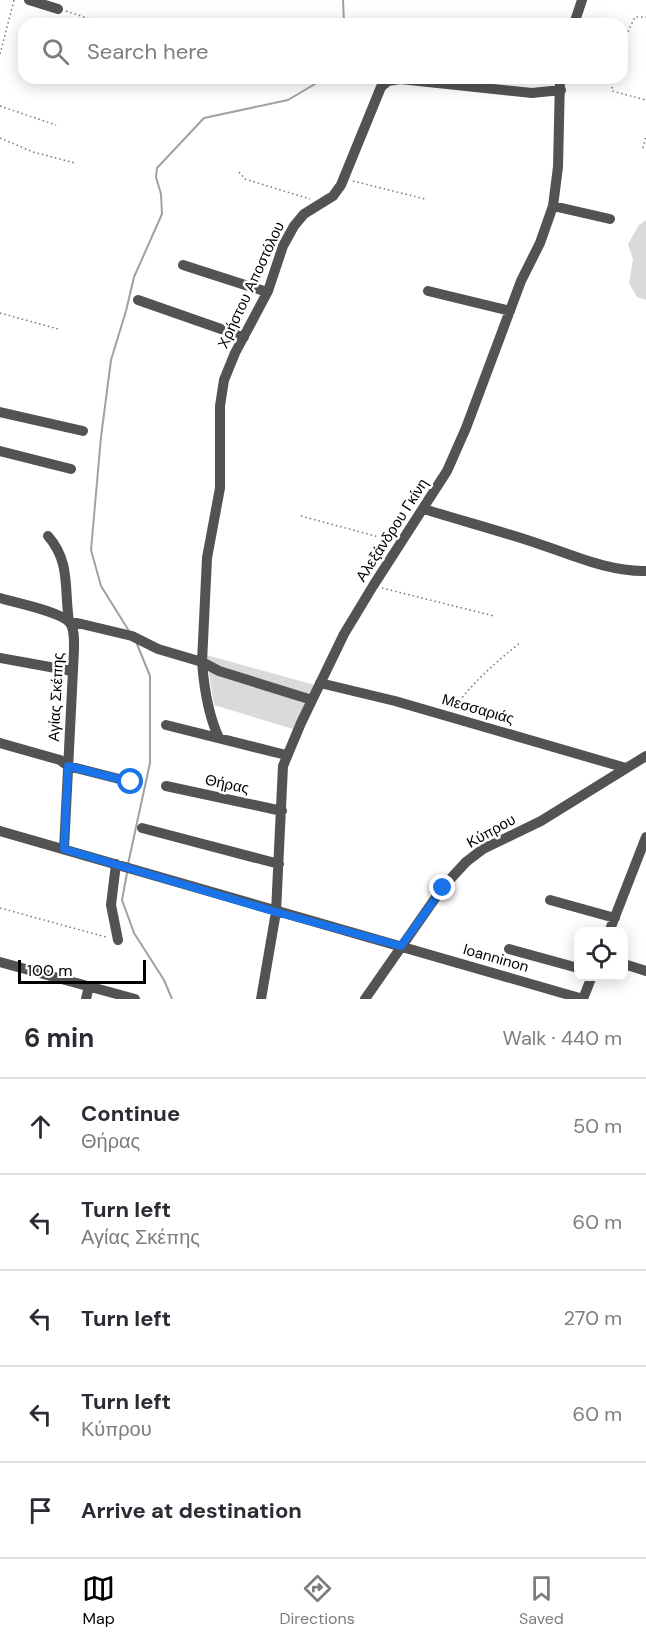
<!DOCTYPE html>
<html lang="en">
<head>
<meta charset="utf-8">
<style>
  :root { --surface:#fff; --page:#f7f7f7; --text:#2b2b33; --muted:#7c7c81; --line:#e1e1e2; --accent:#000 }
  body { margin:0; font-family:"DM Sans",sans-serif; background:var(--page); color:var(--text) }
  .controls { position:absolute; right:18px; bottom:18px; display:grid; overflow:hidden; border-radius:12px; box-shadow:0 3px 15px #0003 }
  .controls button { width:54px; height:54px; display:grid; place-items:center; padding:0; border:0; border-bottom:2px solid var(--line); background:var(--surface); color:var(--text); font:30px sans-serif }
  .scale { position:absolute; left:18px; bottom:15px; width:128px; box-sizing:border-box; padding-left:6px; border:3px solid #000; border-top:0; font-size:16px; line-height:21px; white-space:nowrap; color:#000; -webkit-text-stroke:4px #fff; paint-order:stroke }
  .stop { position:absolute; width:18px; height:18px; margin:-14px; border:4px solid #1a73e8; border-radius:50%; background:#fff }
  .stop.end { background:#1a73e8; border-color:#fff; box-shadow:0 2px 6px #0008 }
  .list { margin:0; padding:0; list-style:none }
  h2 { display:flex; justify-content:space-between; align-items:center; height:78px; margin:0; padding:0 24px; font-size:26px }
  h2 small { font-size:20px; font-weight:400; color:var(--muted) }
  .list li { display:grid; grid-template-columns:39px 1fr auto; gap:18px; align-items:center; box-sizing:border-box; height:96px; padding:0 24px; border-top:2px solid var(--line) }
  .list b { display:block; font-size:22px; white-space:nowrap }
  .list p { margin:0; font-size:20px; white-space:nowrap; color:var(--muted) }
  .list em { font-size:20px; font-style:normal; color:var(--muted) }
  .icon { flex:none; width:33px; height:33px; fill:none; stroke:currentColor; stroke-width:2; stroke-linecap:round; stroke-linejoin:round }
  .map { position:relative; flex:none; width:646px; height:999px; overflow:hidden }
  .search { position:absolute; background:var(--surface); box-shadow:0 3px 15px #0003; left:18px; right:18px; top:18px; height:66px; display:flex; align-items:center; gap:15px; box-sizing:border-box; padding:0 21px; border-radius:18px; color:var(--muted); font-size:22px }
  .sheet { height:558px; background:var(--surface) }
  nav { display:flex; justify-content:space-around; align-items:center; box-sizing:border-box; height:84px; border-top:2px solid var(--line); background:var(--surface); font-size:16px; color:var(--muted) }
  nav a { display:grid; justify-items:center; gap:3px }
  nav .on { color:var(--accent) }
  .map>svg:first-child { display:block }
</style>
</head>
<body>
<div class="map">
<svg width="646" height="999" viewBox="0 0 646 999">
  <rect width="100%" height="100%" fill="#fff"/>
  <!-- green -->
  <path fill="#dadada" d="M646,220V300L637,297L629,283L633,260L628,244L639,225Z
    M206,655L315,685L293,729L214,705Z"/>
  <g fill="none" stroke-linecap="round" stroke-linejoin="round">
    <!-- stream -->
    <path stroke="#a1a1a1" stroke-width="2" d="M343,0L344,24
      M129,631L101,586L91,550L101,437L111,360L126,311L134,277L162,214L161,194L156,177L157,168L204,118L288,100L325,78
      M128,864L150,763V676L137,644
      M127,873L122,900L134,933L164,980L172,999"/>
    <!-- path -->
    <path stroke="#757575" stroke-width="1.5" stroke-dasharray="1.5 3" stroke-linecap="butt" d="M66,11L105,24
      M622,44L635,17H646
      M0,54L14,0
      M613,78L612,91L646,100
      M0,106L56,125
      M0,138L33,152L75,163
      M643,148L646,136
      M239,172L245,179L310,199
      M353,181L425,199
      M0,313L58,329
      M301,516L390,540
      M382,588L494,616
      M454,708C473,682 496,662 521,642
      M0,908L106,937"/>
    <!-- minor -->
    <path stroke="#535353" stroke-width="10" d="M29,0L58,9
      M574,24L582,0
      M553,206L610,219
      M183,265L267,292
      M428,291L510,311
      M138,300L244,337
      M0,412L83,431
      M0,451L71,469
      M424,509C462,521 501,531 539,544C573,555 609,572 646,571
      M48,536C71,562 64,590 69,621L132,636L158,649L202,662L219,671L312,700
      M0,598C16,603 59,611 69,622C75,628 74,642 74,650L64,849
      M0,658L72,671
      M320,683L395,701L626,768
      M166,725L286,755
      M219,738C208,715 204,687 202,662L207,558L220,488V406L224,380L235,353L268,291L283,246L294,226L304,214L333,196L341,185L381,87L388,81L400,79L532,93L561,90
      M0,743L60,760L68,766L131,782
      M166,786L282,811
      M142,828L279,864
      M0,831L583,999
      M116,864L111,905L118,940
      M550,900L615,918
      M609,932L646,837
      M509,949L578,968
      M0,962L135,999
      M624,964L646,971
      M86,999L89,986
      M261,999L276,912L283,766L301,723L344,634L373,586L447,471L466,428L521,281L540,243L553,206L558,167L560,78
      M365,999L443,887L466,862L483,849L541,821L646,756
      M583,999L592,976"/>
  </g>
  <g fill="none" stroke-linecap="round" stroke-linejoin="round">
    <!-- route -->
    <path stroke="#1a73e8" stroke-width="8" d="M131,782L68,766L64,849L276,912L401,946L443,888"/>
  </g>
  <g text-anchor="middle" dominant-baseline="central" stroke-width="5" stroke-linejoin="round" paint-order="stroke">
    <!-- street labels -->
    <g font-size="15" fill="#000" stroke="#fff">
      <text transform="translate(251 285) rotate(-65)">Χρήστου Αποστόλου</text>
      <text transform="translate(392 530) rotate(-57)">Αλεξάνδρου Γκίνη</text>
      <text transform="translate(56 697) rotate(-87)">Αγίας Σκέπης</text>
      <text transform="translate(478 709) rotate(16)">Μεσσαριάς</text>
      <text transform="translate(227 784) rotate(12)">Θήρας</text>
      <text transform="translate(491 831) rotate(-29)">Κύπρου</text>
      <text transform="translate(496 958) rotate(16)">Ioanninon</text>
    </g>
  </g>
</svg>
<div class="controls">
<button><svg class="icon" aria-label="locate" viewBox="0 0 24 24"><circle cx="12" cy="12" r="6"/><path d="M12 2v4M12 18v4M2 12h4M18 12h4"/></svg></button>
</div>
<div class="scale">100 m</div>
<div class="stop" style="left:131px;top:782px"></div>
<div class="stop end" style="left:443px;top:888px"></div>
<div class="search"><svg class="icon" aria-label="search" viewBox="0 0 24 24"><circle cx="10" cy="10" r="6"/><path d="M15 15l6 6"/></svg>Search here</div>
</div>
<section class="sheet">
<h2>6 min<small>Walk · 440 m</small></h2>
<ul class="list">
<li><svg class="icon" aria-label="ahead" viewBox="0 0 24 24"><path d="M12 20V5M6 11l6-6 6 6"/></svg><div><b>Continue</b><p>Θήρας</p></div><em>50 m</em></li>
<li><svg class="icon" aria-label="left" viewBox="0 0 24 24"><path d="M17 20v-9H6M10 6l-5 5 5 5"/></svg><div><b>Turn left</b><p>Αγίας Σκέπης</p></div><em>60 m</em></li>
<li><svg class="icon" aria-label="left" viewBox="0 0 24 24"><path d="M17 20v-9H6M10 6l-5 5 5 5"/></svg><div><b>Turn left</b></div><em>270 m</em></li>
<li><svg class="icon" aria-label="left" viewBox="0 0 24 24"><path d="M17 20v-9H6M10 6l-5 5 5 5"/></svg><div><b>Turn left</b><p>Κύπρου</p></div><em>60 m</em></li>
<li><svg class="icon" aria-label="arrive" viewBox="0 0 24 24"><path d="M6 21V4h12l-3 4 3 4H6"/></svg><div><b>Arrive at destination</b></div></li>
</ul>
</section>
<nav>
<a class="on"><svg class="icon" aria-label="map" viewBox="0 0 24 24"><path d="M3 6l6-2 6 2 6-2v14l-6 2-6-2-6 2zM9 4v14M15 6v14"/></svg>Map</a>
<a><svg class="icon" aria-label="directions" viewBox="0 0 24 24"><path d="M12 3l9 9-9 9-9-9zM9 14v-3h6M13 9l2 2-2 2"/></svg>Directions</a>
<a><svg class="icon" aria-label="saved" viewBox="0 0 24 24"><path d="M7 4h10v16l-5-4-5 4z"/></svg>Saved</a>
</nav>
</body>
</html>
